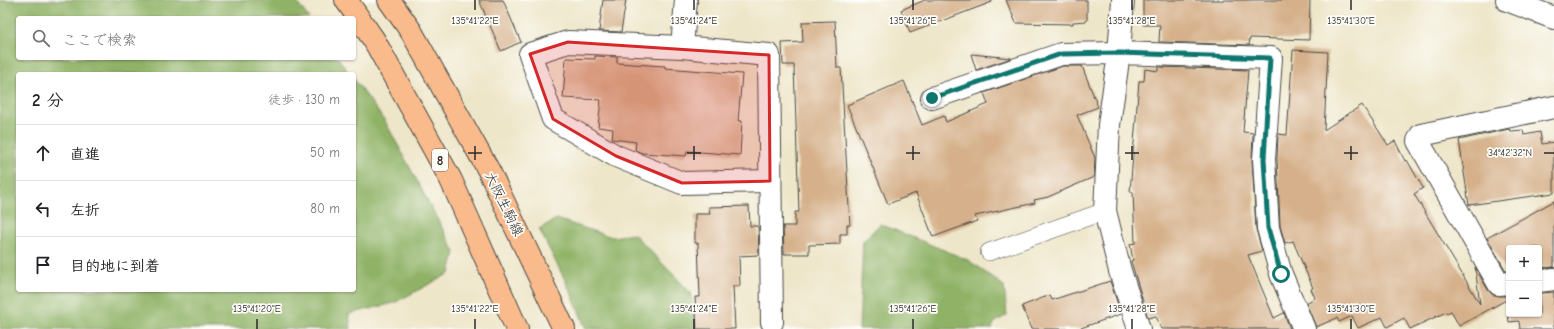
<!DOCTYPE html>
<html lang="ja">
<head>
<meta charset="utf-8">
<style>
  :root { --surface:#fff; --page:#f6f6f6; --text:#202124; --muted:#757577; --line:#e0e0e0 }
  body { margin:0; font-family:"Comic Neue","Klee One",sans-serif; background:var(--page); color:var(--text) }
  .controls { position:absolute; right:12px; bottom:12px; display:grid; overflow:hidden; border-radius:4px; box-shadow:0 1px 3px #0004 }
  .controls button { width:36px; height:36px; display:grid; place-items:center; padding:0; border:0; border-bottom:1px solid var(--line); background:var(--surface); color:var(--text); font:20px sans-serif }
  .stop { position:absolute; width:12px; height:12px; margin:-9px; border:3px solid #0f766e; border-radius:50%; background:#fff }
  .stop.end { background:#0f766e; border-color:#fff; box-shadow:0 1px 4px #0008 }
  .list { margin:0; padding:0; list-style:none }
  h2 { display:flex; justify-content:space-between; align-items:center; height:52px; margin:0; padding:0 16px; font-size:17px }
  h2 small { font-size:13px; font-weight:400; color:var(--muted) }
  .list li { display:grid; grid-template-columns:26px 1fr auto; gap:12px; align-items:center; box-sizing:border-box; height:56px; padding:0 16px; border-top:1px solid var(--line) }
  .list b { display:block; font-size:15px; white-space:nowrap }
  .list em { font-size:13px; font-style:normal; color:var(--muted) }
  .icon { flex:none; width:22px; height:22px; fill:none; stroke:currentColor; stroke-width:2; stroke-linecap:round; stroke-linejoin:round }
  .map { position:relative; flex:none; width:1554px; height:329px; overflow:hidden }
  .search { position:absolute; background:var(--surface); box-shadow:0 1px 3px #0004; left:16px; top:16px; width:340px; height:44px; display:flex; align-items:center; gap:10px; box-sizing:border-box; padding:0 14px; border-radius:4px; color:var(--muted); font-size:15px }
  .panel { position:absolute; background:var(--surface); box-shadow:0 1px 3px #0004; left:16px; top:72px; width:340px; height:220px; border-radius:4px }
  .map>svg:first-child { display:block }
</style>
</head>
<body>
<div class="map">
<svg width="1554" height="329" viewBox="0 0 1554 329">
  <rect width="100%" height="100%" fill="#fdfcf7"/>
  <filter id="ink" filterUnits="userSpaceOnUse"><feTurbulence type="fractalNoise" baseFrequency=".025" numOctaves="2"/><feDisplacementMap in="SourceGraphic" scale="8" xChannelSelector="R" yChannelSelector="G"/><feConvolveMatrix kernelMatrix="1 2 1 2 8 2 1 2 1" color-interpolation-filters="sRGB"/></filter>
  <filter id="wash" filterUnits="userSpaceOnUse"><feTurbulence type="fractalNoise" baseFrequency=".012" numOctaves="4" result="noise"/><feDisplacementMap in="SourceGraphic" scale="16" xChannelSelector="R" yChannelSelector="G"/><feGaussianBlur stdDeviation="0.9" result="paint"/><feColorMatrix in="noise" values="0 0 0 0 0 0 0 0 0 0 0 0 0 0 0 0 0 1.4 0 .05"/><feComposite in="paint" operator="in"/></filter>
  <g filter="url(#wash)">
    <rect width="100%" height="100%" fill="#eee6c9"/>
    <!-- forest -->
    <path fill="#8fb266" stroke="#5d6e48" d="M0,0H295L309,18H18V58H338L350,74H18V290H354V79L385,121L455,252L450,273L394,303L349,314L351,329H0Z
      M556,219L612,237L634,234L691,293L695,329H586L571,292L539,229Z
      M880,224L968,260L1004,286L1007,315L994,323L992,329H859L863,241Z"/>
    <g id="blocks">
      <!-- building -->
      <path fill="#d5b08a" d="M479,0H503L521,42L501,51Z
        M603,0H626L621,32L599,31Z
        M925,0H991L992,2L910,33L901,10Z
        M1006,0H1087V21L1073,22V24L1016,23Z
        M1143,0H1310L1309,40L1250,38L1249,45L1159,42L1160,25H1143Z
        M835,21L837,68H841L850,225H847V234H840V244L809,245V254H784L783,226H795V212H799L794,65H783L782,43L803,42L802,22Z
        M1293,50L1328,52L1324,130L1362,105L1388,145L1395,141L1405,161L1407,160L1423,188L1414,194L1480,304L1475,267L1488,290L1493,295L1500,296H1509V314H1539V293L1554,292V329H1520L1519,321L1509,322L1506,300L1459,326L1451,311L1447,313L1446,312L1410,329L1404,318L1387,327L1382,317L1358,328L1352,316L1339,322L1337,318L1316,327L1306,303L1315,298L1311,289L1313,288L1293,241L1285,243L1280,226L1277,159L1278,134L1287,135Z
        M971,54L1011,58L976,70Z
        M595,56L617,57V63L665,66V68L742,74L738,121H742L740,155L687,151L686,156L642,153L635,150L636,142L612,139L613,129L598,127L601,100L563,98L566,58L595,59Z
        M1063,66H1082L1098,107L1077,115L1095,158L1094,177L1048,197L1034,200L1035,203L975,216L977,221L933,237L916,193L888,204L847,105L904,81L922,125L944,116L946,122L988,104L984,93Z
        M1158,67L1248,70L1243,132L1253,133L1252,160L1256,229L1262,251L1248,255L1274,318L1284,313L1290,329H1161L1156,316L1148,318L1131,261L1133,260L1130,244L1135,243L1133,192H1130L1139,81H1144L1145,69L1158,71Z
        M1509,129L1511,131L1523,130L1524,135L1540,132L1542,144L1554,142V193L1469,205L1459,140Z
        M1554,201V267L1539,268V248H1509V271H1506L1487,238Z
        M749,206L750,226H758L759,255L739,256L740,286H733L735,329H697L695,297H700L698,243H695V214H710L709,207Z
        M1110,281L1121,314L1078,329H1031L1022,306L1050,295L1052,300Z"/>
    </g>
  </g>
  <g filter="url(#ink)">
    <use href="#blocks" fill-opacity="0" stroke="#484743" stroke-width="1"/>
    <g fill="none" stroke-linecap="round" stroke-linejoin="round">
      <!-- service casing -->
      <g stroke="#484743" stroke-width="18">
        <path id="service" d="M989,252L1105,211"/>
      </g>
      <!-- minor casing -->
      <g stroke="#484743" stroke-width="24">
        <path id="minor" d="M1123,0L1119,53L1109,125L1105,211L1120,271L1139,329
          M682,47L686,0
          M932,98L1061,54L1119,53L1271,58L1264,159L1268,228L1281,274L1304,329
          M770,181L682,183L616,156L553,119L530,54L568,42L682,47L769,55L772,322
          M1539,281L1554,279
          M1509,283L1499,284L1418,141L1421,135L1554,107"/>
      </g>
      <!-- tertiary casing -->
      <g stroke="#484743" stroke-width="24">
        <path id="tertiary" d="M1507,0L1554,18"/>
      </g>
      <!-- primary casing -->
      <g stroke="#484743" stroke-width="24">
        <path id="primary" d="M346,0L374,40L451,180L517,329
          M389,0L411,31L489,171L564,329"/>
      </g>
      <!-- service -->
      <use href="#service" stroke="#fff" stroke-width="17"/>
      <!-- minor -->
      <use href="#minor" stroke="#fff" stroke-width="22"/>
      <!-- tertiary -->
      <use href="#tertiary" stroke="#fff" stroke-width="22"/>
      <!-- primary -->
      <use href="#primary" stroke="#fabb8c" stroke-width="22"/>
    </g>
  </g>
  <g fill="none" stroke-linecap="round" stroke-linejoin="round" filter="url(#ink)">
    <!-- route -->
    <path stroke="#0f766e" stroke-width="5" d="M932,98L1061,54L1119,53L1270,58L1264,159L1268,228L1281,274"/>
  </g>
  <!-- marked area -->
  <path fill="#d62828" fill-opacity="0.2" stroke="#d62828" stroke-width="3" stroke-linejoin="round" d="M568,42L769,55L770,181L682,183L616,156L553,119L530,54Z"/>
  <!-- ticks -->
  <path fill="none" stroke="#2b2b2b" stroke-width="1.5" d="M475,0V10M694,0V10M913,0V10M1132,0V10M1351,0V10M475,146V160M694,146V160M913,146V160M1132,146V160M1351,146V160M468,153H482M687,153H701M906,153H920M1125,153H1139M1344,153H1358M1544,153H1554M257,319V329M475,319V329M694,319V329M913,319V329M1132,319V329M1351,319V329"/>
  <g text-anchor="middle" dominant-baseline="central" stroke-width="3.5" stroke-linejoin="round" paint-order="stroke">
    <!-- shield labels -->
    <rect fill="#fdfcf7" stroke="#6a6a68" stroke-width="1" x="432" y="149" width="16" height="22" rx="3"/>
    <g font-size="13" font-weight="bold" fill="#2b2b2b">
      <text x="440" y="160">8</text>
    </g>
    <!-- street labels -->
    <g font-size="14" fill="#2b2b2b" stroke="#fdfcf7">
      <text transform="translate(504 204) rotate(64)">大阪生駒線</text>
    </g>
  </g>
  <g font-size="10" text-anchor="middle" fill="#2b2b2b" stroke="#fdfcf7" stroke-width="3.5" stroke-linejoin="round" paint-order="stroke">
    <text x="475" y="24">135°41'22"E</text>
    <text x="694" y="24">135°41'24"E</text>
    <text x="913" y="24">135°41'26"E</text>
    <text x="1132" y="24">135°41'28"E</text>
    <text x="1351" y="24">135°41'30"E</text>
    <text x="1510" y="156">34°42'32"N</text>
    <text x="257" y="312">135°41'20"E</text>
    <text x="475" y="312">135°41'22"E</text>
    <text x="694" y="312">135°41'24"E</text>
    <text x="913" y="312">135°41'26"E</text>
    <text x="1132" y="312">135°41'28"E</text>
    <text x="1351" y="312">135°41'30"E</text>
  </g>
</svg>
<div class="controls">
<button>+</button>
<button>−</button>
</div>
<div class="stop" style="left:1281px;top:274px"></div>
<div class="stop end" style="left:932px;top:98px"></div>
<div class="search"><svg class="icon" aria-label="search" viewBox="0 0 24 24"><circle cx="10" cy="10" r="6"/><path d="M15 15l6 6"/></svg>ここで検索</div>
<section class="panel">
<h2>2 分<small>徒歩 · 130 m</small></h2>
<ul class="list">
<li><svg class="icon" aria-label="ahead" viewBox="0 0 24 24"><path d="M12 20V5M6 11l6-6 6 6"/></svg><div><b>直進</b></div><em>50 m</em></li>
<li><svg class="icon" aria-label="left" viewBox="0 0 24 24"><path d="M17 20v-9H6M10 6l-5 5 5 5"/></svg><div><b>左折</b></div><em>80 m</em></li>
<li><svg class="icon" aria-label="arrive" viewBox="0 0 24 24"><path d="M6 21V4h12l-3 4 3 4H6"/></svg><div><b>目的地に到着</b></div></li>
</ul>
</section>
</div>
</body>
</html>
